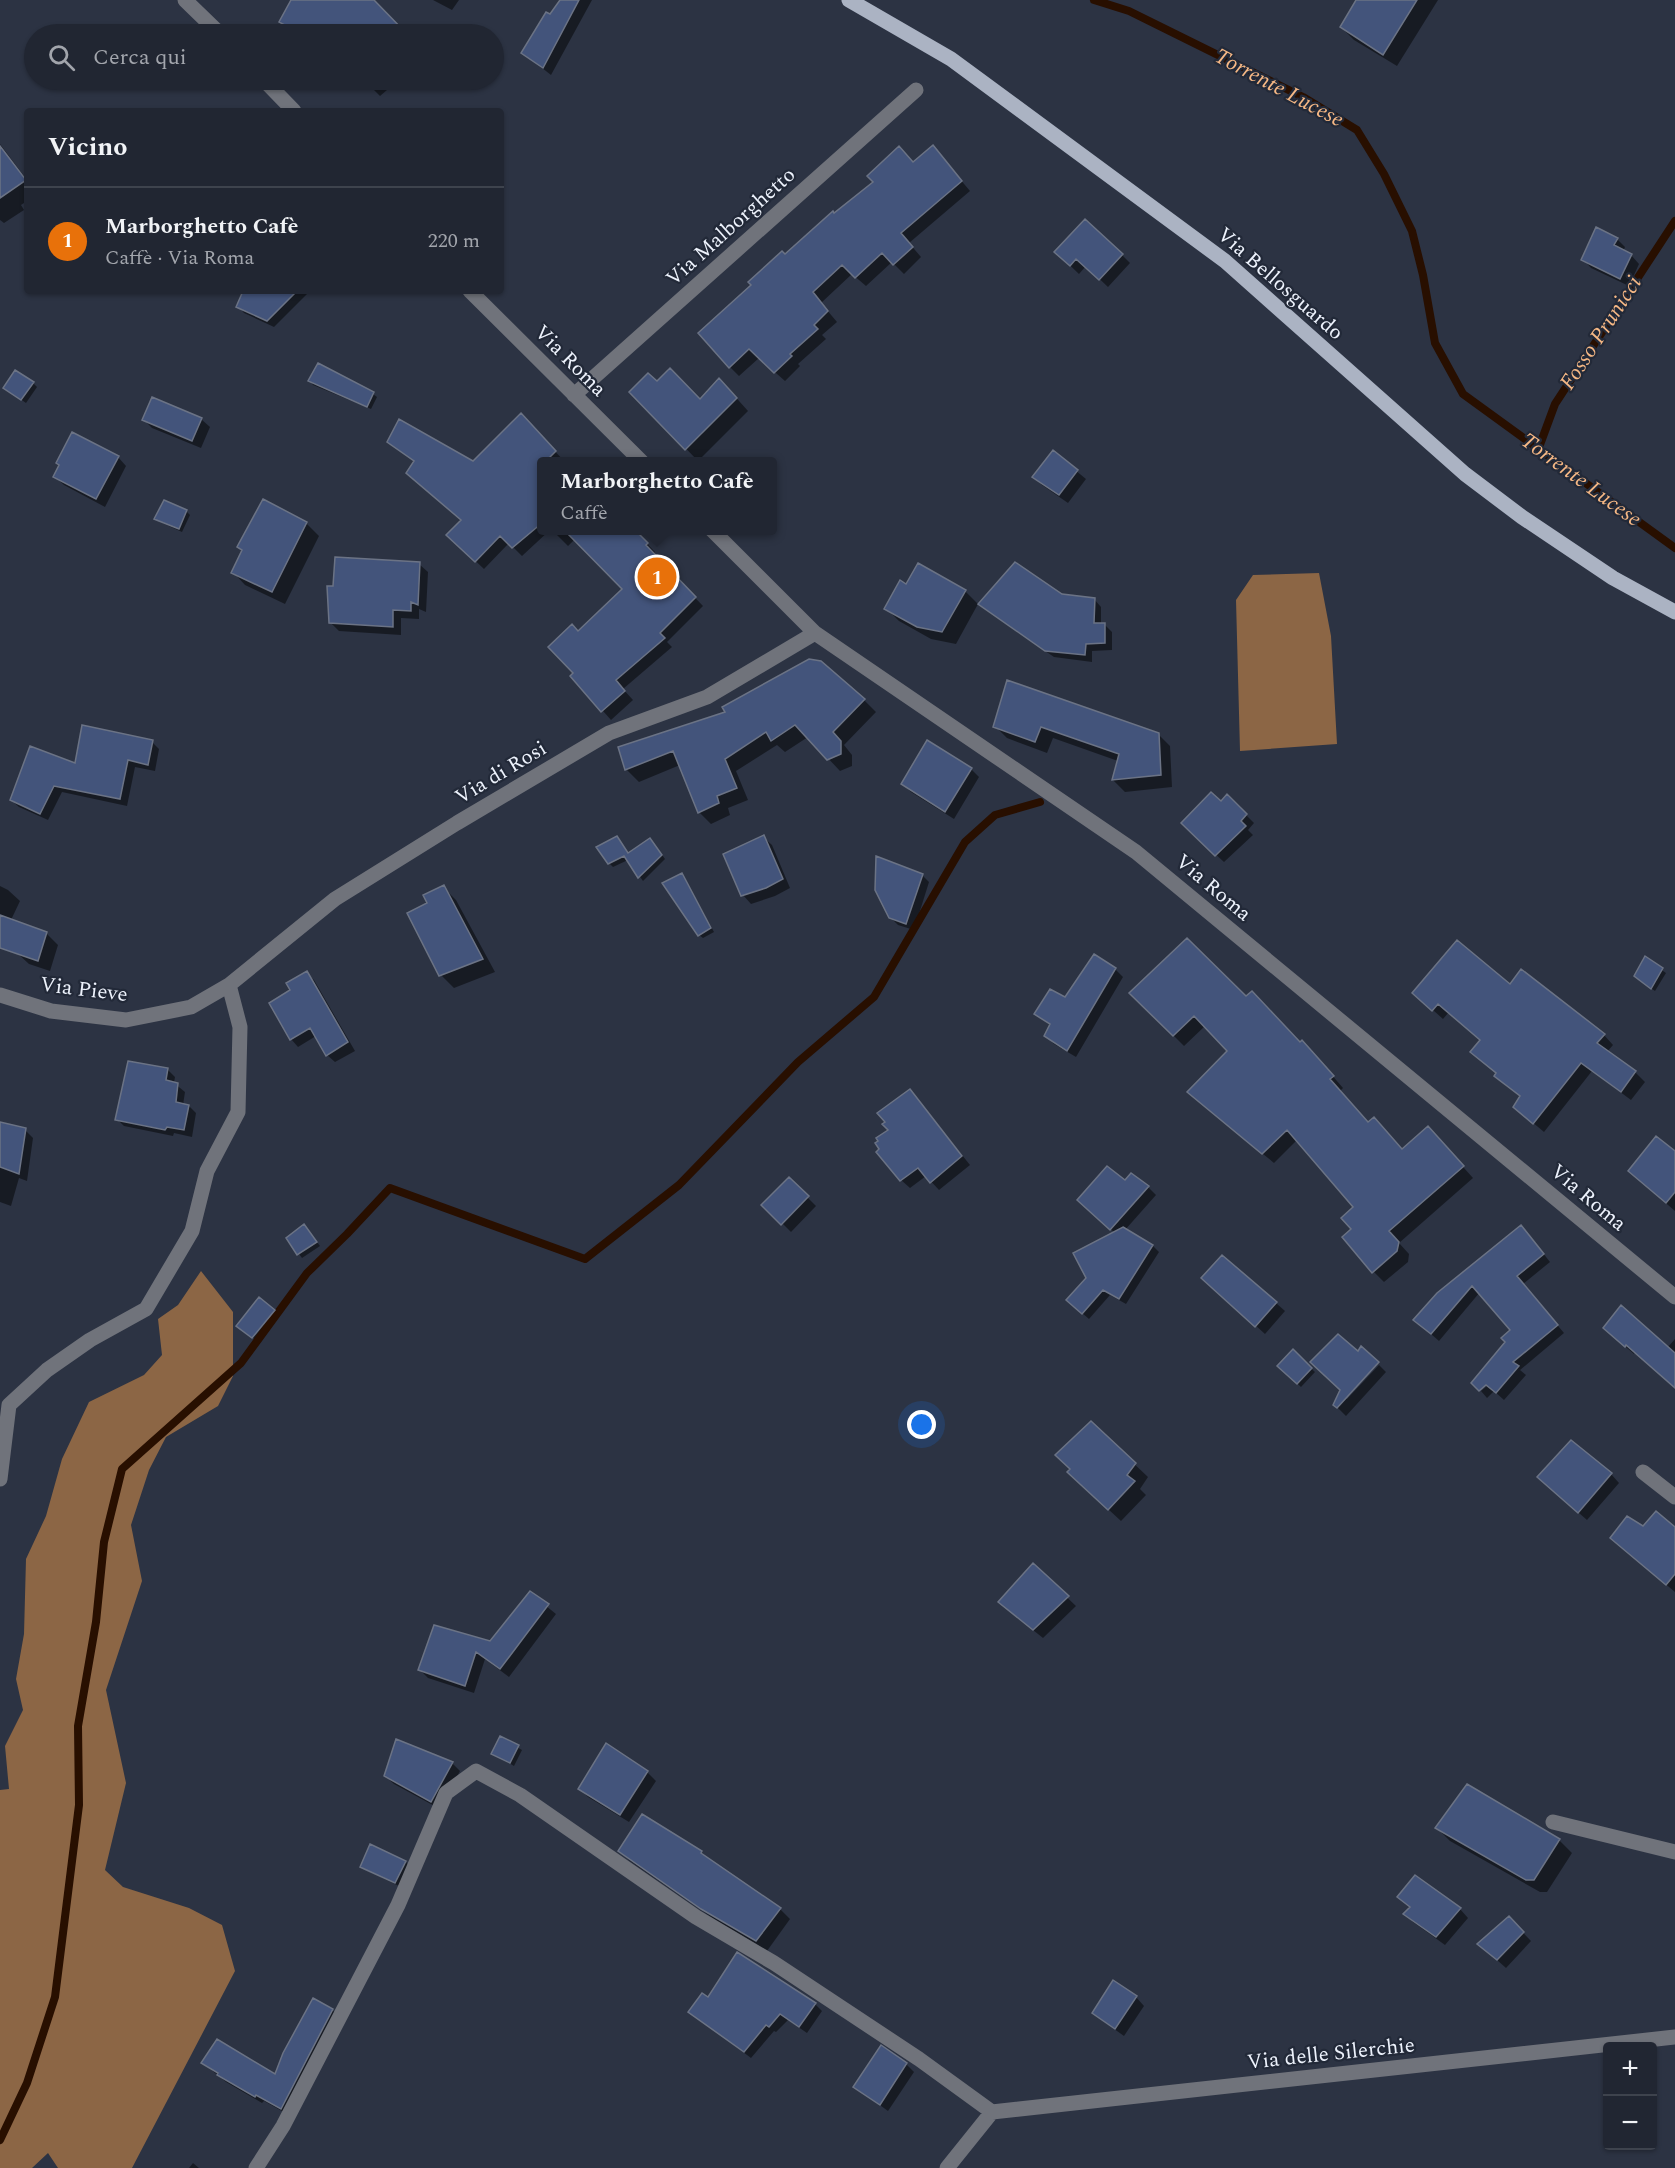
<!DOCTYPE html>
<html lang="it">
<head>
<meta charset="utf-8">
<style>
  :root { --surface:#212632; --page:#292e3a; --text:#f1f3f6; --muted:#a2a5ac; --line:#3e434d; --accent:#95b2f1 }
  body { margin:0; font-family:Spectral,serif; background:var(--page); color:var(--text) }
  .controls { position:absolute; right:18px; bottom:18px; display:grid; overflow:hidden; border-radius:6px; box-shadow:0 2px 4px #0004 }
  .controls button { width:54px; height:54px; display:grid; place-items:center; padding:0; border:0; border-bottom:2px solid var(--line); background:var(--surface); color:var(--text); font:30px sans-serif }
  .you { position:absolute; left:922px; top:1425px; width:21px; height:21px; margin:-15px; border:4px solid #fff; border-radius:50%; background:#1a73e8; box-shadow:0 0 0 9px #1a73e833 }
  .badge { display:grid; place-items:center; width:39px; height:39px; border-radius:50%; background:var(--accent); color:#fff; font-size:20px; font-weight:700 }
  .pin { position:absolute; translate:-50% -50%; border:3px solid #fff; box-shadow:0 2px 6px #0006 }
  .popup { position:absolute; left:537px; top:457px; width:240px; height:78px; box-sizing:border-box; display:grid; place-content:center; border-radius:6px; background:var(--surface); filter:drop-shadow(0 2px 4px #0005); font-size:20px; white-space:nowrap; color:var(--muted) }
  .popup b { font-size:22px; color:var(--text) }
  .popup::after { content:''; position:absolute; left:50%; top:100%; margin-left:-12px; border:12px solid transparent; border-top-color:var(--surface) }
  .list { margin:0; padding:0; list-style:none }
  h2 { display:flex; justify-content:space-between; align-items:center; height:78px; margin:0; padding:0 24px; font-size:26px }
  h2 small { font-size:20px; font-weight:400; color:var(--muted) }
  .list li { display:grid; grid-template-columns:39px 1fr auto; gap:18px; align-items:center; box-sizing:border-box; height:108px; padding:0 24px; border-top:2px solid var(--line) }
  .list b { display:block; font-size:22px; white-space:nowrap }
  .list p { margin:0; font-size:20px; white-space:nowrap; color:var(--muted) }
  .list em { font-size:20px; font-style:normal; color:var(--muted) }
  .icon { flex:none; width:33px; height:33px; fill:none; stroke:currentColor; stroke-width:2; stroke-linecap:round; stroke-linejoin:round }
  .map { position:relative; flex:none; width:1675px; height:2168px; overflow:hidden }
  .search { position:absolute; background:var(--surface); box-shadow:0 2px 4px #0004; left:24px; top:24px; width:480px; height:66px; display:flex; align-items:center; gap:15px; box-sizing:border-box; padding:0 21px; border-radius:33px; color:var(--muted); font-size:22px }
  .panel { position:absolute; background:var(--surface); box-shadow:0 2px 4px #0004; left:24px; top:108px; width:480px; height:186px; border-radius:6px }
  .map>svg:first-child { display:block }
</style>
</head>
<body>
<div class="map">
<svg width="1675" height="2168" viewBox="0 0 1675 2168">
  <rect width="100%" height="100%" fill="#2c3343"/>
  <!-- forest -->
  <path fill="#8c6645" d="M1319,573L1331,636L1337,744L1240,751L1236,600L1253,575Z
    M201,1271L233,1312V1376L218,1406L166,1437L149,1470L131,1525L142,1581L106,1690L126,1783L105,1870L123,1887L189,1908L222,1925L235,1971L132,2168H58L48,2153L32,2168H0V1790L9,1789L5,1746L23,1710L16,1679L24,1634L26,1559L46,1516L62,1459L89,1402L144,1375L162,1355L158,1319L178,1305Z"/>
  <!-- shadow -->
  <path fill="#0007" d="M292,0H372L405,34H299L281,21Z
    M433,0H459L452,10Z
    M562,0H592L551,75L523,53Z
    M1358,0H1438L1397,66L1354,40L1341,27Z
    M364,80H392L391,81L394,84L380,96Z
    M0,144L27,180V201L21,205L24,210L4,223L0,220Z
    M933,147L970,191L909,243L921,257L904,274L892,262L866,286L852,274L821,303L837,322L822,335L826,339L798,364L800,366L785,381L759,358L739,376L730,367L785,256L835,214L914,164Z
    M1617,239L1625,247L1623,252L1631,255L1639,264L1629,286L1591,268L1583,259Z
    M1056,252L1122,255L1130,263L1108,287L1086,266L1079,274Z
    M245,291H310L274,327L244,313L238,306Z
    M310,381L373,394L377,397L371,409L313,385Z
    M33,383L37,387L26,403L9,391Z
    M657,384L700,401L731,392L748,411L698,461L631,392Z
    M521,415L565,462H542V530H550L522,556L509,543L484,569L448,535L462,520L415,462L389,441L474,463Z
    M201,419L210,427L201,448L152,428L144,420Z
    M1053,452L1086,479L1068,503L1042,485L1034,477Z
    M118,457L126,466L105,507L64,485L55,477Z
    M186,511L190,515L182,532L160,522L156,518Z
    M306,523L319,536L285,604L245,585L233,572Z
    M552,530H634L655,552L653,554L703,606L667,642L672,647L623,689L633,700L611,720L572,676L576,673L578,632L624,589L575,539L568,546Z
    M419,564L428,572L426,612L419,609V619L401,618V635L339,631L330,622Z
    M907,586L965,591L978,604L956,644L931,639L899,621L886,608Z
    M1062,596L1094,599L1101,607V624L1105,625L1112,632V650L1092,651V662L1054,657L987,611L980,604Z
    M1008,682L1158,734L1170,746L1172,787L1125,792L1113,780L1118,761L1053,738L1047,753L1007,738L995,726Z
    M864,700L876,712L844,745L852,755V766L840,771L808,737L785,752L777,745L736,771L748,800L728,808L730,815L711,824L699,812L680,765L639,782L627,770L620,748Z
    M152,742L159,749L155,771L135,767L127,806L62,792L48,820L19,807L11,800L77,765Z
    M971,769L979,777L954,819L911,792L903,784Z
    M1227,796L1254,823L1248,830L1253,835L1224,862L1190,831Z
    M763,837L772,845L790,888L775,896L751,904L743,895Z
    M620,842L629,854L654,844L665,859L643,881L628,860L613,867L609,863Z
    M922,875L929,882L914,930L898,925L890,917Z
    M685,879L714,932L703,938L699,935Z
    M0,886L8,890L20,901L11,920L46,933L58,945L50,971L29,964L16,952L0,945Z
    M443,887L456,900L495,972L454,988L441,975L429,903Z
    M1094,956L1116,970L1123,977L1076,1057L1054,1044L1046,1036L1051,1026L1036,1014L1065,999Z
    M1646,959L1666,973L1655,991L1639,980Z
    M306,973L314,980L355,1051L335,1062L327,1055L316,1036L298,1047L291,1039L292,991Z
    M1510,986L1604,1035L1613,1045L1607,1052L1635,1072L1645,1082L1631,1100L1592,1071L1544,1132L1525,1116L1521,1097L1506,1086L1496,1076L1497,1074L1472,1052L1481,1040L1449,1012L1443,1019L1424,1002Z
    M1131,993L1246,998L1312,1052L1343,1088L1340,1091L1369,1124L1403,1151L1438,1139L1473,1178L1399,1243L1409,1254L1408,1262L1384,1282L1374,1272L1353,1229L1355,1208L1297,1140L1274,1163L1199,1102L1229,1051L1205,1026L1184,1046Z
    M168,1070L175,1077L174,1083L185,1092L183,1105L189,1106L196,1113L192,1137L174,1133L173,1136L124,1126L117,1119Z
    M918,1100L970,1165L939,1190L926,1176L910,1188L901,1180L881,1149L880,1141Z
    M0,1123L25,1130L33,1138L27,1181L19,1178L11,1206L0,1202Z
    M1675,1153V1211L1639,1180Z
    M789,1179L816,1206L791,1232L764,1205Z
    M1125,1182L1148,1187L1156,1195L1125,1230L1153,1246L1159,1252L1126,1304L1110,1295L1089,1319L1074,1306L1115,1233L1087,1208Z
    M308,1230L320,1246L302,1258L288,1239Z
    M1528,1234L1550,1262L1523,1284L1564,1333L1520,1370L1526,1375L1504,1400L1494,1391L1487,1398L1481,1391L1493,1381L1512,1330L1480,1292L1439,1341L1415,1320Z
    M1212,1286L1276,1303L1285,1311L1265,1334Z
    M274,1311L277,1315L257,1341L242,1329Z
    M1338,1336L1345,1397L1347,1399L1379,1365L1386,1372L1346,1416L1335,1405L1342,1390Z
    M1613,1336L1667,1348L1675,1339V1387L1635,1352L1634,1354Z
    M1293,1351L1315,1372L1301,1387L1279,1366Z
    M1091,1423L1148,1477L1140,1489L1146,1495L1121,1521L1082,1485Z
    M1611,1474L1619,1483L1587,1520L1548,1486Z
    M1644,1528L1675,1529V1592L1620,1546Z
    M1033,1565L1076,1606L1043,1638L1008,1610Z
    M530,1593L556,1614L509,1677L485,1659L474,1693L428,1678L420,1670L490,1642Z
    M501,1738L522,1750L514,1766L493,1753Z
    M452,1763L460,1771L440,1809L394,1784L385,1776Z
    M647,1772L656,1781L629,1822L588,1797L580,1789Z
    M1468,1786L1559,1840L1572,1853L1547,1892H1540L1450,1841L1437,1828Z
    M620,1851L701,1852L712,1862L780,1909L790,1919L767,1951L714,1919L630,1861Z
    M406,1862L409,1866L399,1886L366,1870L362,1867Z
    M1460,1909L1468,1918L1445,1945L1413,1922L1405,1914Z
    M1509,1918L1531,1941L1506,1968L1488,1952Z
    M737,1954L815,2004L822,2011L807,2033L788,2020L776,2032L774,2031L751,2058L690,2012L709,1999Z
    M1136,1997L1144,2006L1124,2036L1103,2021L1094,2013Z
    M332,2010L340,2017L289,2115L264,2101L262,2103L226,2082L203,2063L276,2076Z
    M881,2048L906,2064L914,2072L888,2111L855,2087Z
    M193,2163L199,2168H189Z"/>
  <g fill="none" stroke-linecap="round" stroke-linejoin="round">
    <!-- stream -->
    <path stroke="#280f00" stroke-width="8" d="M1094,0L1129,11L1303,97L1357,130L1384,174L1412,231L1423,275L1435,343L1463,394L1675,548
      M1538,450L1555,404L1675,221
      M0,2140L27,2083L55,1997L79,1805L78,1726L96,1622L104,1542L122,1469L241,1363L307,1273L347,1234L390,1188L585,1259L679,1185L798,1062L874,997L965,842L995,815L1040,802"/>
  </g>
  <!-- building -->
  <path fill="#43547b" stroke="#6b7385" stroke-width="1.5" d="M291,0H374L407,34H301L279,22Z
    M560,0H579L543,68L521,53L546,12L550,14Z
    M1356,0H1417L1383,55L1340,27Z
    M933,145L962,181L901,233L913,247L893,265L882,253L855,278L842,265L813,292L828,311L814,325L818,329L790,354L792,356L774,373L749,349L729,368L698,333L751,285L748,282L782,251L785,254L833,211L834,213L873,182L867,176L899,146L913,162Z
    M0,146L26,180L0,198Z
    M1085,219L1123,254L1099,280L1076,259L1070,266L1054,252Z
    M1596,227L1618,238L1614,245L1632,254L1620,279L1581,260Z
    M243,291H297L267,321L236,307Z
    M318,363L374,392L367,407L308,381Z
    M670,368L700,399L719,378L737,398L685,450L629,392L648,373L657,381Z
    M15,370L34,382L21,400L3,388Z
    M152,397L202,418L192,441L142,420Z
    M521,413L556,451L545,462H542V523L512,548L500,536L475,562L446,535L461,520L406,473L414,461L387,442L399,419L473,461Z
    M72,432L119,456L96,499L53,477L59,465L56,463Z
    M1053,450L1078,470L1059,495L1032,477Z
    M263,499L307,522L272,592L231,573L242,550L237,547Z
    M164,500L187,510L179,529L154,519Z
    M565,531H636L648,543L646,545L696,597L660,633L665,638L616,680L625,691L601,712L570,676L573,673L548,647L572,624L578,631L622,589Z
    M335,557L420,562L418,605L411,602V611L393,610V627L329,623L327,586H333Z
    M1015,562L1062,594L1095,598L1094,623H1105V643L1086,644L1085,655L1045,651L978,604Z
    M918,563L966,590L942,632L917,627L884,609L900,580L906,584Z
    M809,659L821,661L865,699L833,732L841,741V754L827,760L795,725L771,741L766,732L725,759L737,788L717,796L719,803L698,813L673,751L625,770L618,747L725,712L722,707Z
    M1007,680L1159,733L1161,775L1112,780L1119,754L1041,727L1035,742L993,727Z
    M82,725L153,740L148,765L128,760L120,799L54,786L40,814L10,800L30,746L75,763Z
    M927,740L972,768L945,812L901,784Z
    M1211,792L1221,801L1227,794L1247,814L1241,821L1246,826L1215,856L1181,823Z
    M764,835L783,879L766,888L741,896L723,854Z
    M617,836L628,853L650,838L662,855L638,878L624,856L608,864L596,847Z
    M876,856L923,874L906,924L889,918L875,890Z
    M682,873L711,928L698,936L662,883Z
    M444,885L483,959L439,976L407,913L427,903L423,895Z
    M0,915L47,932L38,961L0,948Z
    M1187,938L1246,996L1252,991L1300,1042L1302,1040L1334,1076L1330,1079L1368,1122L1374,1117L1402,1149L1428,1126L1464,1166L1389,1231L1399,1242L1397,1251L1372,1273L1342,1237L1351,1229L1341,1218L1353,1207L1287,1130L1262,1154L1187,1092L1227,1051L1194,1016L1173,1036L1129,993Z
    M1457,940L1510,984L1521,969L1605,1034L1597,1043L1636,1071L1621,1092L1581,1063L1533,1124L1513,1107L1520,1096L1494,1076L1496,1073L1470,1052L1480,1040L1438,1004L1432,1011L1412,993Z
    M1094,954L1116,968L1067,1051L1044,1036L1050,1024L1034,1014L1050,989L1065,997Z
    M1645,956L1663,968L1651,989L1634,976Z
    M307,971L348,1042L326,1056L310,1028L290,1040L269,1003L290,990L286,983Z
    M128,1061L168,1068L166,1080L178,1083L176,1102L189,1105L184,1130L167,1127L165,1130L115,1120Z
    M910,1089L962,1156L930,1183L918,1168L900,1181L876,1152L879,1149L875,1143L878,1141L876,1138L888,1130L882,1124L885,1122L877,1113Z
    M0,1122L26,1128L19,1174L0,1167Z
    M1656,1136L1675,1151V1192L1666,1203L1628,1171Z
    M1107,1166L1125,1180L1131,1173L1149,1186L1110,1230L1077,1200Z
    M789,1177L809,1196L781,1225L761,1205Z
    M304,1224L317,1242L297,1255L286,1238Z
    M1521,1225L1544,1254L1517,1276L1558,1325L1513,1362L1519,1366L1496,1393L1486,1385L1479,1391L1471,1383L1505,1342L1501,1338L1510,1330L1472,1286L1431,1334L1413,1320L1437,1293Z
    M1123,1227L1153,1245L1119,1299L1103,1290L1082,1314L1066,1300L1086,1278L1073,1253Z
    M1222,1255L1277,1302L1255,1327L1201,1278Z
    M259,1297L275,1310L252,1338L236,1326Z
    M1621,1305L1675,1353V1388L1626,1345L1625,1347L1603,1328Z
    M1338,1334L1358,1351L1361,1346L1379,1362L1337,1408L1333,1405L1340,1390L1310,1362Z
    M1293,1349L1312,1368L1297,1384L1277,1366Z
    M1091,1421L1136,1463L1127,1475L1135,1481L1108,1510L1067,1472L1070,1469L1055,1455Z
    M1571,1440L1612,1473L1578,1513L1537,1477Z
    M1656,1511L1675,1527V1574L1666,1585L1610,1538L1627,1516L1643,1526Z
    M1033,1563L1069,1596L1033,1630L998,1602Z
    M530,1591L549,1604L500,1669L476,1652L465,1686L418,1670L434,1625L490,1641Z
    M500,1736L519,1745L510,1763L491,1754Z
    M396,1739L453,1762L431,1802L384,1776Z
    M606,1743L648,1771L620,1815L578,1789Z
    M1467,1784L1560,1839L1534,1880H1526L1435,1828Z
    M642,1814L702,1851L701,1853L781,1908L756,1941L701,1909L618,1851Z
    M370,1844L406,1861L395,1883L360,1867Z
    M1415,1875L1461,1908L1436,1937L1403,1914L1410,1907L1397,1897Z
    M1509,1916L1524,1932L1497,1960L1477,1944Z
    M737,1952L816,2003L799,2027L780,2014L769,2027L766,2025L744,2052L688,2012L702,1993L708,1997Z
    M1113,1980L1137,1996L1115,2029L1092,2013Z
    M313,1998L333,2009L281,2109L256,2095L255,2097L217,2075L218,2073L201,2063L217,2039L275,2074L283,2053Z
    M881,2045L907,2063L880,2105L853,2087Z"/>
  <g fill="none" stroke-linecap="round" stroke-linejoin="round">
    <!-- minor -->
    <path stroke="#70737b" stroke-width="15" d="M185,0L220,34
      M264,80L294,111
      M470,291L642,462
      M574,395L916,90
      M712,530L815,633L1136,852L1675,1297
      M0,995L51,1011L126,1020L191,1007L229,985L335,899L457,823L609,733L707,697L815,633
      M1643,1472L1675,1497
      M0,1479L9,1405L47,1370L90,1340L146,1309L192,1231L207,1171L238,1112L240,1027L229,985
      M1553,1822L1675,1852
      M992,2112L1675,2037
      M256,2168L283,2126L398,1905L446,1793L476,1771L520,1795L696,1917L774,1963L919,2059L992,2112
      M947,2168L992,2112"/>
    <!-- major -->
    <path stroke="#abb3c3" stroke-width="15" d="M849,0L951,59L1225,261L1465,474L1522,517L1613,578L1675,612"/>
  </g>
  <g text-anchor="middle" dominant-baseline="central" stroke-width="4.5" stroke-linejoin="round" paint-order="stroke">
    <!-- street labels -->
    <g font-size="21" fill="#edf2fc" stroke="#222938">
      <text transform="translate(731 227) rotate(-42)">Via Malborghetto</text>
      <text transform="translate(1280 284) rotate(41)">Via Bellosguardo</text>
      <text transform="translate(570 361) rotate(45)">Via Roma</text>
      <text transform="translate(501 773) rotate(-31)">Via di Rosi</text>
      <text transform="translate(1213 888) rotate(40)">Via Roma</text>
      <text transform="translate(84 990) rotate(7)">Via Pieve</text>
      <text transform="translate(1588 1198) rotate(40)">Via Roma</text>
      <text transform="translate(1331 2054) rotate(-6)">Via delle Silerchie</text>
    </g>
    <!-- water labels -->
    <g font-size="22" font-style="italic" fill="#f6b885" stroke="#222938">
      <text transform="translate(1279 88) rotate(28)">Torrente Lucese</text>
      <text transform="translate(1601 333) rotate(-57)">Fosso Prunicci</text>
      <text transform="translate(1581 480) rotate(36)">Torrente Lucese</text>
    </g>
  </g>
</svg>
<div class="controls">
<button>+</button>
<button>−</button>
</div>
<div class="you"></div>
<div class="pin badge" style="left:657px;top:577px;background:#e8710a">1</div>
<div class="popup"><b>Marborghetto Cafè</b>Caffè</div>
<div class="search"><svg class="icon" aria-label="search" viewBox="0 0 24 24"><circle cx="10" cy="10" r="6"/><path d="M15 15l6 6"/></svg>Cerca qui</div>
<section class="panel">
<h2>Vicino<small></small></h2>
<ul class="list">
<li><span class="badge" style="background:#e8710a">1</span><div><b>Marborghetto Cafè</b><p>Caffè · Via Roma</p></div><em>220 m</em></li>
</ul>
</section>
</div>
</body>
</html>
